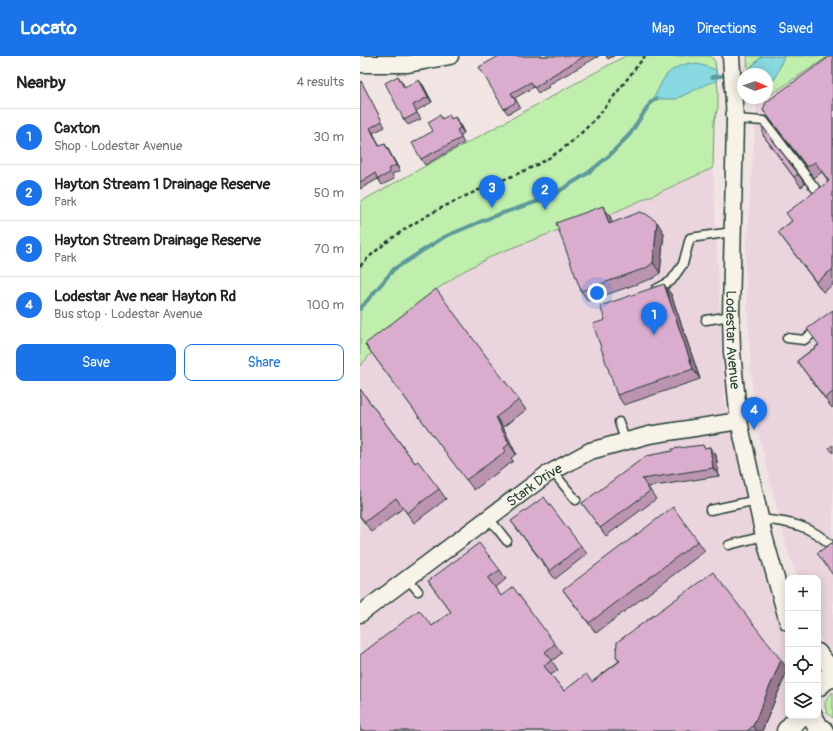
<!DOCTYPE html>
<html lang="en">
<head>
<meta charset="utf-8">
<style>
  :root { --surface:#fff; --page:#f6f6f6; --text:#222; --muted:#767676; --line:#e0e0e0; --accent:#1a73e8 }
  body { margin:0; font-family:Pangolin,sans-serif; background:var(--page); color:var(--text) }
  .controls { position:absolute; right:12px; bottom:12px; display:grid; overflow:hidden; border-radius:8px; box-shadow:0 2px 10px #0003 }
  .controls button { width:36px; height:36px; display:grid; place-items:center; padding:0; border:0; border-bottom:1px solid var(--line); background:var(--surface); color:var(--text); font:20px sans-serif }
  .compass { position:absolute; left:377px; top:12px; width:36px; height:36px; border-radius:50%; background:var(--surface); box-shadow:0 2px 10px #0003; rotate:92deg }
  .you { position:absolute; left:237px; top:237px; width:14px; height:14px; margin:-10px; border:3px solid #fff; border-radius:50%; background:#1a73e8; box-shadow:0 0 0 6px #1a73e833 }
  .badge { display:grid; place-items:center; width:26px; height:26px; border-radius:50%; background:var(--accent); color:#fff; font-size:13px; font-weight:700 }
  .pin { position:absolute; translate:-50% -33px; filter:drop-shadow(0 1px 2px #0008) }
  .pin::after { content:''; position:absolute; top:21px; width:14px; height:12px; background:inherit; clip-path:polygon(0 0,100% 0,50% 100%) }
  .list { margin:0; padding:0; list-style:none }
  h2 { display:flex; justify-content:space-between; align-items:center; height:52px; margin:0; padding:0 16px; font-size:17px }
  h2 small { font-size:13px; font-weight:400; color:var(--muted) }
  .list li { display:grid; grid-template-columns:26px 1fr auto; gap:12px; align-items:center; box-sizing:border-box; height:56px; padding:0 16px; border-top:1px solid var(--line) }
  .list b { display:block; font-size:15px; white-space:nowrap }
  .list p { margin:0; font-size:13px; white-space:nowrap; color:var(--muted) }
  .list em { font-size:13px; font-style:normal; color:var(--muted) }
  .actions { display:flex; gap:8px; padding:12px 16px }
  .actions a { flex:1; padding:9px 0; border:1px solid var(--accent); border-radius:8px; text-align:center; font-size:14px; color:var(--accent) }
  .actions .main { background:var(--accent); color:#fff }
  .icon { flex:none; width:22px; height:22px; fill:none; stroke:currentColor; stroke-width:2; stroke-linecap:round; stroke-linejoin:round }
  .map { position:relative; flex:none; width:473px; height:675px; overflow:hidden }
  header { display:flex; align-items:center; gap:24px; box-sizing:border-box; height:56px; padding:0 20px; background:var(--accent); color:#fff }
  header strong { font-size:19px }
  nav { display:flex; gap:22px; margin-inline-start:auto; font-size:14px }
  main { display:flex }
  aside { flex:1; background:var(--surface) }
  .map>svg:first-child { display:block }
</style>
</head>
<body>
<header>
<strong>Locato</strong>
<nav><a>Map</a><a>Directions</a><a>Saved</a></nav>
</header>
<main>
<aside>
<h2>Nearby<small>4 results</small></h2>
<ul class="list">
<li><span class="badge">1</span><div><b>Caxton</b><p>Shop · Lodestar Avenue</p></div><em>30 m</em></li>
<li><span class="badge">2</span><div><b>Hayton Stream 1 Drainage Reserve</b><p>Park</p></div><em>50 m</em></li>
<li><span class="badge">3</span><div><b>Hayton Stream Drainage Reserve</b><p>Park</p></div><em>70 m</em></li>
<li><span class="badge">4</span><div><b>Lodestar Ave near Hayton Rd</b><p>Bus stop · Lodestar Avenue</p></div><em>100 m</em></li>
</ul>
<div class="actions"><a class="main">Save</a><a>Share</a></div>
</aside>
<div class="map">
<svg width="473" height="675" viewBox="0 0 473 675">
  <rect width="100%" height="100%" fill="#f1e5e3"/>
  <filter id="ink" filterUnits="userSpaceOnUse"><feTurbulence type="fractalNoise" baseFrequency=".025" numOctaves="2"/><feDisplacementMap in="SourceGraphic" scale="8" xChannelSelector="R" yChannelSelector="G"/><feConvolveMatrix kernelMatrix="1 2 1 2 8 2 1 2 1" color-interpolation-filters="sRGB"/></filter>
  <g filter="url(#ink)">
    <!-- built -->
    <path fill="#ead4dd" d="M469,0H473V596L460,583L458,577V522H438L428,496L394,359L385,211L397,48Z
      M353,112L364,341L388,452L409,535L428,589V659L418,675H0V310L36,267L47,257L70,238L102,216L136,198L199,174L253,157Z"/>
    <!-- green -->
    <path fill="#c0eeac" stroke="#709670" d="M265,0H351L355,6L358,33V51L354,66L353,112L253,157L199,174L136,198L102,216L70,238L47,257L0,310V146Z
      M387,0H469L407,41V18H388Z
      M473,636V662C463,656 462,643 473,636Z"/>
    <!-- water -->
    <path fill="#87d8e0" stroke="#5d9a9b" d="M402,0H424L415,23L407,26V18H389V13Z
      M329,7C339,8 347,10 356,14L357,25L347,28L316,43H299L291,46C305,24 301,15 329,7Z"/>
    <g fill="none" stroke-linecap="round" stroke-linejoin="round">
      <!-- stream -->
      <path stroke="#5d9a9b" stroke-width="4" d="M376,19L393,16
        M352,21L369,19
        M0,253L34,213L84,181L134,160L188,142L228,117L250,99L270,78L291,46L296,43"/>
      <!-- service casing -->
      <g stroke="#1f3d34" stroke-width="11">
        <path id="service" d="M375,63L404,65L455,132
          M296,233L311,225L323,208L330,182L372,176
          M346,264L371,260
          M427,282L444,284L473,262
          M259,366L265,384
          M193,416L216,444
          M350,454L397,444
          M128,461L147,485
          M400,463C431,466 450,469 473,491
          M369,489L404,480
          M48,523L58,535"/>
      </g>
      <!-- minor casing -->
      <g stroke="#1f3d34" stroke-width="19">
        <g id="minor">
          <path id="s1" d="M371,0L375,63L371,260L372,296L379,365L404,480L428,566"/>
          <path d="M0,8H48L90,0"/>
          <path id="s2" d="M0,558L186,419L230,395L289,379L379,365"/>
          <path d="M458,596L473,615"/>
        </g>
      </g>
      <!-- tertiary casing -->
      <g stroke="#1f3d34" stroke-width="23">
        <path id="tertiary" d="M458,630L466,623L473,621
          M452,660L458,671L463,675
          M427,675L440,660"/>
      </g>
      <!-- path -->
      <path stroke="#1f3d34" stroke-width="2.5" stroke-dasharray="4 3" stroke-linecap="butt" d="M0,210C33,176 76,153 119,134C146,122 174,113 198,96C236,69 257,35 285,0"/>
      <!-- service -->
      <use href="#service" stroke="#f7f3e8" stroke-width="8"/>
      <!-- minor -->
      <use href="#minor" stroke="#f7f3e8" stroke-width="16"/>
      <!-- tertiary -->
      <use href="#tertiary" stroke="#f7f3e8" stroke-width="20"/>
    </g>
    <!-- wall -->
    <path fill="#bb94b1" stroke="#1f3d34" d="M139,0H239L188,29L189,31L178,37L174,31L155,42L160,51L148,58L144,53Z
      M246,0H254L248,3Z
      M473,0V229L463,236L418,176L432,165L468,125L462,116L454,122L403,54L469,1Z
      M38,20L45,31L63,29L72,46L56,55L61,63L48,69L44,64Z
      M0,25H1L4,31L25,71L13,77L20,90L25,88L28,93L40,115L32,118L34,123L22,129L18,123L0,133Z
      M91,62L99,66L104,77L100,80L104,87L65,109L61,103L73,75L82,63Z
      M403,79L438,118L445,128L441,131Z
      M250,160L252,167L304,177L300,217L294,222L228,245L221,235Z
      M311,238L340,323L264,349L257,339L245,264Z
      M473,254V351L472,352L437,305L458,289Z
      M5,288L159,344L166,354L143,371L156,398L151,402L153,405L114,434Z
      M0,333L55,407L79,433L86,443L54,467L43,452L12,476L0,461Z
      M350,391L356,399L359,420L288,431L296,443L246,480L222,447L345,392Z
      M151,465L221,490L227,498L195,523Z
      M338,485L345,495L236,577L203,534Z
      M140,514L146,523L135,532L141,540L195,588L202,597L192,605L198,614L191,619L204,635L232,626L259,605L256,600L428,613L402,675H0L72,570L91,556L68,525Z"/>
    <!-- shaded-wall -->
    <path fill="#997890" stroke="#1f3d34" d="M59,24L63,29L72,46L68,41Z
      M95,61L99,66L104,77L100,72Z
      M10,72L13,77L23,96L19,90Z
      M25,88L28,93L40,115L36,109Z
      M243,150L250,160L256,178L249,168Z
      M297,166L304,177L300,217L293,207Z
      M304,228L311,238L340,323L333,313Z
      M136,361L143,371L156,398L149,388Z
      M350,391L356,399L359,420L353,412Z
      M421,604L428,613L402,675H397L393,670Z"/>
    <!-- building -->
    <path fill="#daacce" stroke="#1f3d34" d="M139,0H225L184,24L185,25L174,32L171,26L151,37L156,46L144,53L119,11Z
      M469,0H473V213L456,226L418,176L432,165L426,157L469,125L455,106L447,111L403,54L406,46L469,1Z
      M38,20L44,32L59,24L68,41L53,49L57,57L44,64L25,27Z
      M0,25H1L22,65L10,72L19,90L25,88L36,109L28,113L30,117L18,123L15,117L0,126Z
      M80,59L82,63L89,59L91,63L95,61L100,72L97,74L101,82L61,103L52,87L73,75L68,66Z
      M403,71L438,118L434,121L403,79Z
      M243,150L249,168L280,156L286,158L297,166L293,207L286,212L221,235L196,167Z
      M304,228L333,313L257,339L233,268L245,264L240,250Z
      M76,233L159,344L136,361L149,388L144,392L146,395L106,424L5,288Z
      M473,254V336L465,342L437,305L459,289L447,273Z
      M0,333L55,407L58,405L79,433L47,457L36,442L5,466L0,460Z
      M343,389L344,392L350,391L353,412L282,423L290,435L240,472L222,447L286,400L312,395V393L326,391Z
      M473,389V397L469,392Z
      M184,441L221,490L190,515L151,465Z
      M313,451L338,485L229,567L203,534Z
      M473,486V519L457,497Z
      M119,487L140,514L128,522L141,540L153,531L195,588L185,596L192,604L184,610L204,635L226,618L232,626L260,605L256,600L257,586L353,516L421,604L393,670L387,675H0V599L59,554L72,570L91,556L68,525Z"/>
  </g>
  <g text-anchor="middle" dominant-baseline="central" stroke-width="3" stroke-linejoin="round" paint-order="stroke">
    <!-- street labels -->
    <g font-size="14" fill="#1f3d34" stroke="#f7f3e8">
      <text stroke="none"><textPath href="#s1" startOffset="284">Lodestar Avenue</textPath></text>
      <text stroke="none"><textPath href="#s2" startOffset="217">Stark Drive</textPath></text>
    </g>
  </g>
</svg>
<div class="controls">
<button>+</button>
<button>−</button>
<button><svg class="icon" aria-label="locate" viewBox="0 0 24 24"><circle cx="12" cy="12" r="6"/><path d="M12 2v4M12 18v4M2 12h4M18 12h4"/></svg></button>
<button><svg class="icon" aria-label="layers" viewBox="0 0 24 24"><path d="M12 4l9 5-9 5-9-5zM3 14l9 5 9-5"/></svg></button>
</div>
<svg class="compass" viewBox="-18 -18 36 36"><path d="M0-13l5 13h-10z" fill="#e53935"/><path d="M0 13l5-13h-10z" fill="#767676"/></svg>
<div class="you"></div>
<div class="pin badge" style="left:294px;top:279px">1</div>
<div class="pin badge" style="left:185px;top:154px">2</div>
<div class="pin badge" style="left:132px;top:152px">3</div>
<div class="pin badge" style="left:394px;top:374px">4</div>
</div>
</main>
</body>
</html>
